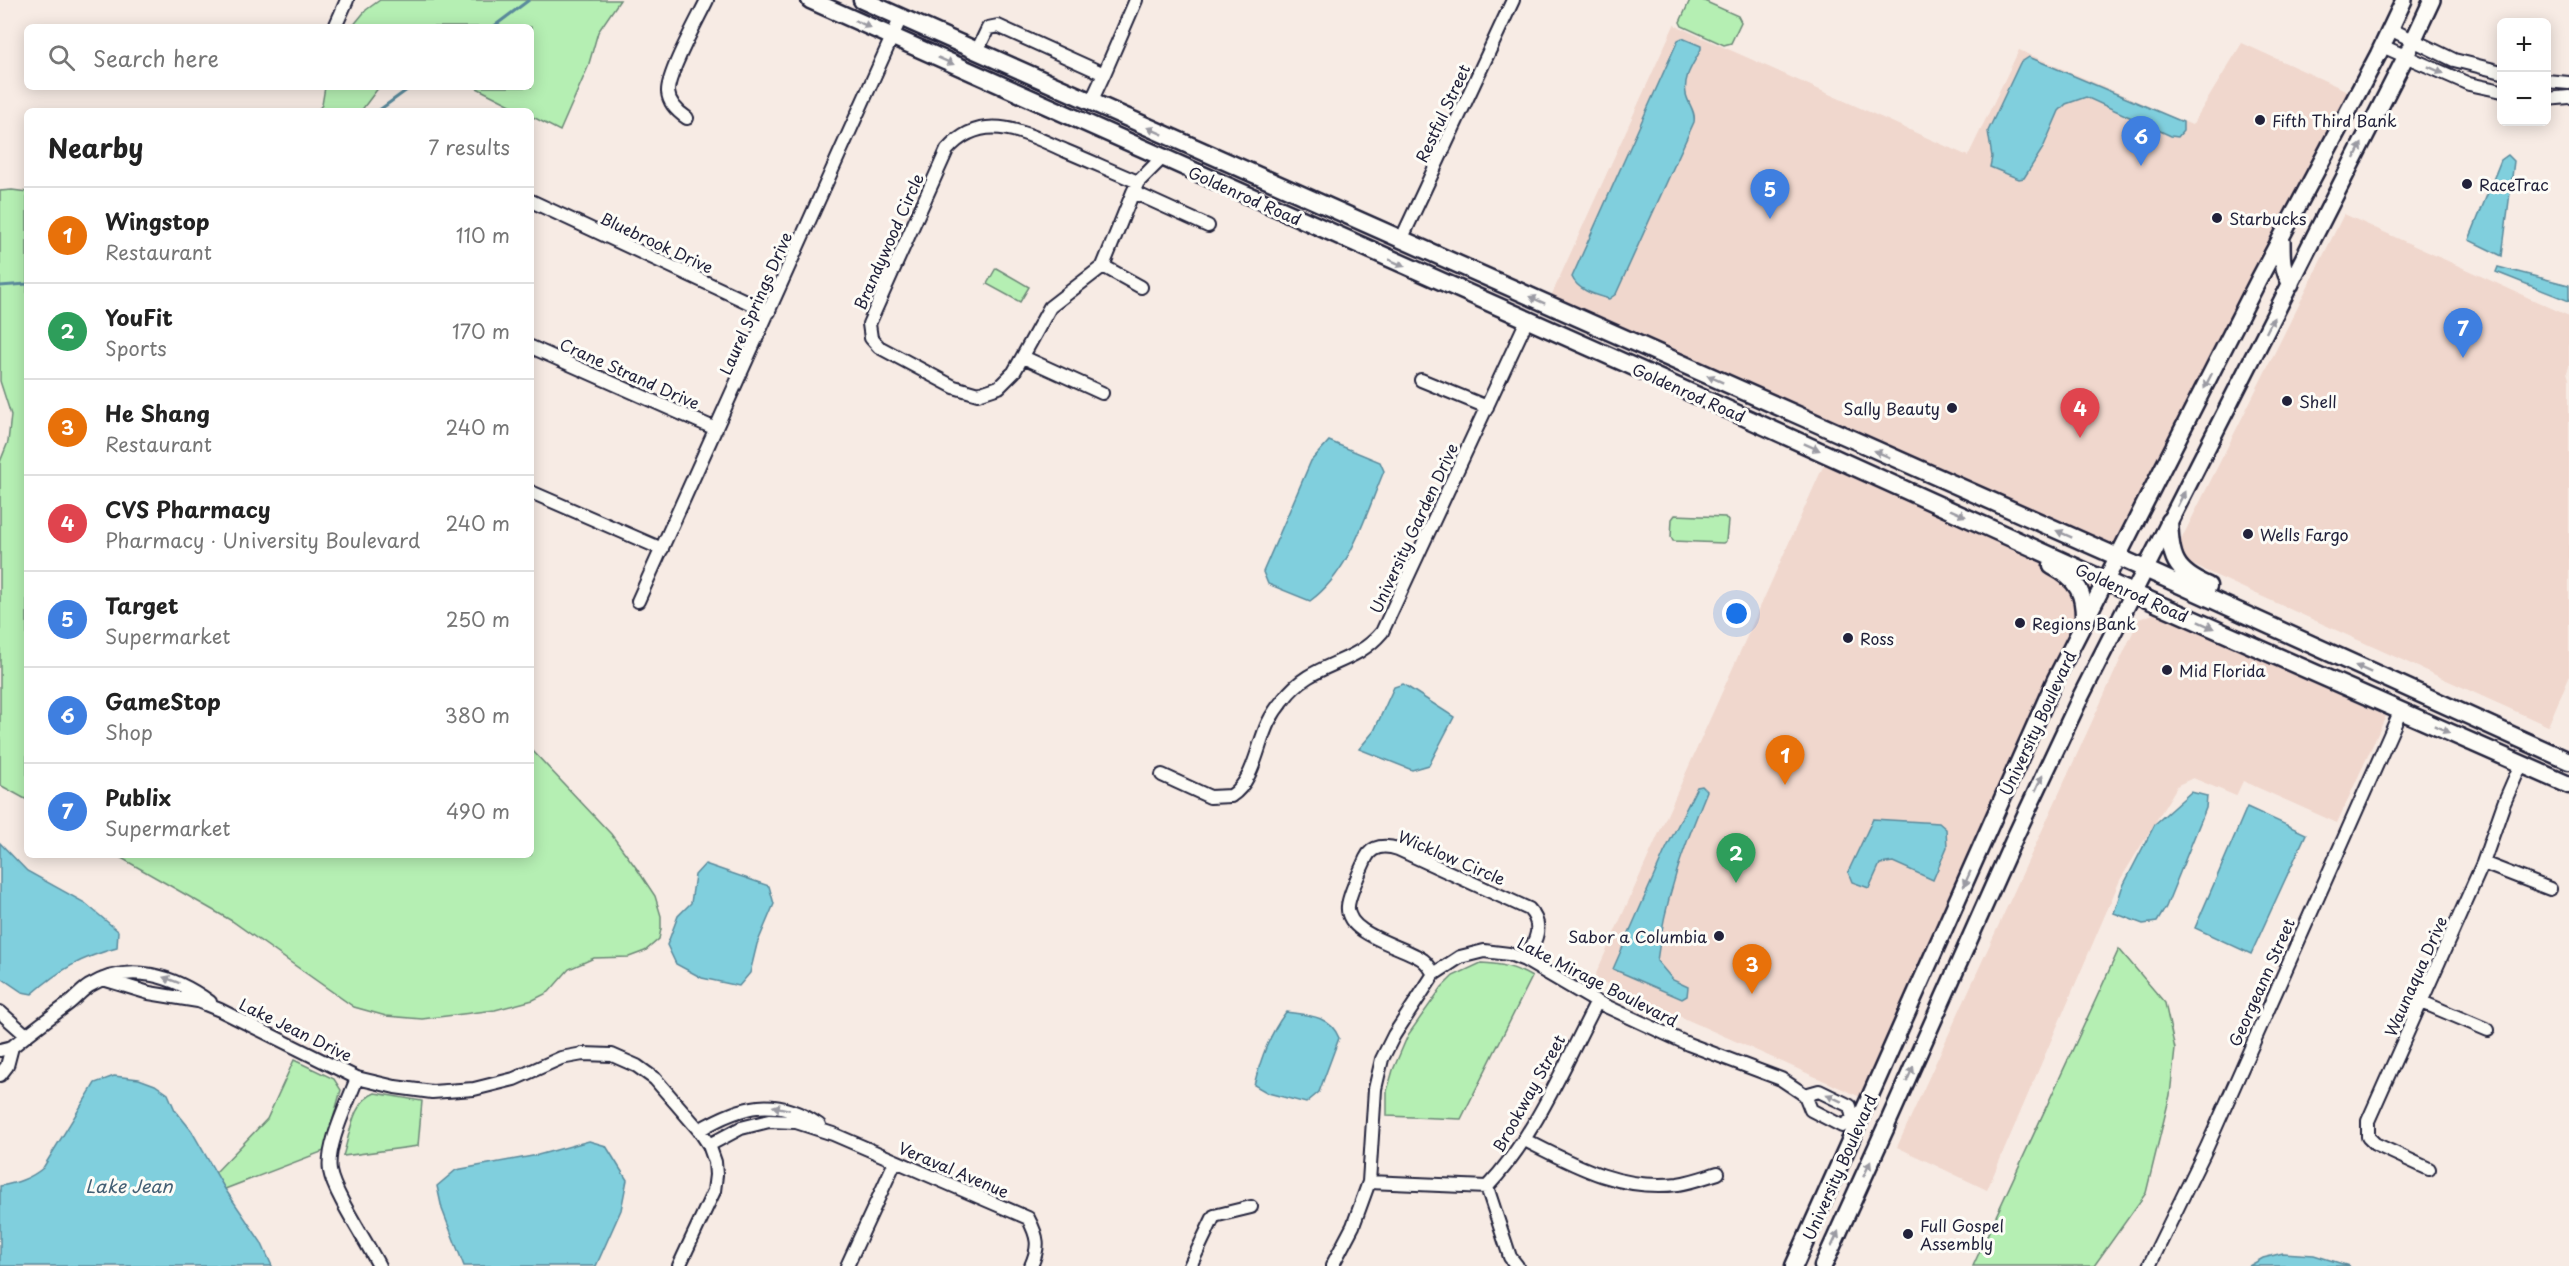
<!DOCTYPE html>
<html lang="en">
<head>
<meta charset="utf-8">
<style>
  :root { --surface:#fff; --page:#f2f2f2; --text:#222; --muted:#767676; --line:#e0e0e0; --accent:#0b8043 }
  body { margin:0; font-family:"Playpen Sans",sans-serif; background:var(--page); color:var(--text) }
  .controls { position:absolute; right:18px; top:18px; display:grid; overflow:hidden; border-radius:9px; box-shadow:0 3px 15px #0003 }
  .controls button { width:54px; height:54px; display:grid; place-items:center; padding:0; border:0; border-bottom:2px solid var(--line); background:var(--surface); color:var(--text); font:30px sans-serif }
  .you { position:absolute; left:1737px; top:614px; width:21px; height:21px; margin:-15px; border:4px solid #fff; border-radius:50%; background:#1a73e8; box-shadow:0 0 0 9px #1a73e833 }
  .badge { display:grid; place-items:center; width:39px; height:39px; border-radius:50%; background:var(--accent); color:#fff; font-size:20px; font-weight:700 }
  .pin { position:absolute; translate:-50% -50px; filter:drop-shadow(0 2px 3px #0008) }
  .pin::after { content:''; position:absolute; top:32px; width:21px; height:18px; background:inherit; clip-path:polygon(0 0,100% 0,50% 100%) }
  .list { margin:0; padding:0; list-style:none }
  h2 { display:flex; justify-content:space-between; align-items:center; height:78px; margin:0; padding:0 24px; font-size:26px }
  h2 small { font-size:20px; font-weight:400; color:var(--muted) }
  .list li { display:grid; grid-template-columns:39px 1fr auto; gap:18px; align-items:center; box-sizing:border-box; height:96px; padding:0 24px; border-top:2px solid var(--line) }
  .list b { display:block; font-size:22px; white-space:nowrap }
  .list p { margin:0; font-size:20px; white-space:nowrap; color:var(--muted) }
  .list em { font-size:20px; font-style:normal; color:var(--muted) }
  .icon { flex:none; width:33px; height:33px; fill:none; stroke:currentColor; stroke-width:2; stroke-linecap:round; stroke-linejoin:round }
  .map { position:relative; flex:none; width:2569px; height:1266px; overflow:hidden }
  .search { position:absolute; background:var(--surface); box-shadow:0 3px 15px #0003; left:24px; top:24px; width:510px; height:66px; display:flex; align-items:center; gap:15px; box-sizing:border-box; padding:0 21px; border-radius:9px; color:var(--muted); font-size:22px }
  .panel { position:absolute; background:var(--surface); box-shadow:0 3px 15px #0003; left:24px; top:108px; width:510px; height:750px; border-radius:9px }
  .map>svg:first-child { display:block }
</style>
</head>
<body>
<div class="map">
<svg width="2569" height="1266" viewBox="0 0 2569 1266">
  <rect width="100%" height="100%" fill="#f7ebe4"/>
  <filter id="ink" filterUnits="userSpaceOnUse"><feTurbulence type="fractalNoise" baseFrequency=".0167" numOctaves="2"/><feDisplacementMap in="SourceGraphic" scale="12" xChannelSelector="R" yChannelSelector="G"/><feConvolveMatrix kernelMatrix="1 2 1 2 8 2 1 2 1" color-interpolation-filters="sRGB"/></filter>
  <g filter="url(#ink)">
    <!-- built -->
    <path fill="#f0d7cd" d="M1674,25L1968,156L2019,50L2192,125L2242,43L2354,94L2117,557L1548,303Z
      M2344,214L2569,316V367L2567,372L2569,379V677L2548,726L2186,562L2180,542Z
      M1826,460L2104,581L1867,1100L1594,978Z
      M2156,613L2386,716L2337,823L2243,781L2236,796L2193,778L2178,785L2120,880L1987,1190L1897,1147L2139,619Z"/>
    <!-- green -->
    <path fill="#b5efb3" stroke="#6c8877" stroke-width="1.5" d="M380,0H620L598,32L588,67L560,131L531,116V111H522L475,87H531V27H352L366,10Z
      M1690,0H1702L1738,16L1741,22L1731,43L1724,45L1682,26L1680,22Z
      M325,87H379L361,111H317L322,105Z
      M12,190L27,192V800L0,785V462L8,442L11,415L0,381V191Z
      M996,268L1029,287L1020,302L987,284Z
      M1675,515L1725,517L1728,521L1726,541L1723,543L1673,541L1671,537L1672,519Z
      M531,749L611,834L637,869L655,896L661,916V929L659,939L645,951L629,957L594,958L569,969L549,992L533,1000L495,1010L422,1019L386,1016L354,1007L232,921L116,855H531Z
      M2119,949L2165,1003L2175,1049L2170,1095L2146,1193L2094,1266H1973Z
      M1481,963C1501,964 1515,967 1532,977L1461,1119L1387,1116V1091L1393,1070L1408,1035L1442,987L1453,976Z
      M294,1060L334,1079L341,1090L324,1151L225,1189L215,1173L267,1119Z
      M375,1093L422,1101L418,1146L343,1156C350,1135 352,1101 375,1093Z"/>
    <!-- water -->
    <path fill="#80cfdd" stroke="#5a8a9c" stroke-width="1.5" d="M1682,38L1701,46V49C1694,64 1683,75 1686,94C1688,104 1696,111 1694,122L1616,294L1609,299C1596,295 1578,291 1572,277L1678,40Z
      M2029,57L2183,122V131L2178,137L2171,136L2086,97L2066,104L2059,111L2043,148L2024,178L2019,179L1990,167L1992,157L1988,131L2020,63Z
      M2508,155L2514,161L2502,256L2469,240L2501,160Z
      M2498,267L2569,285V301L2496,272Z
      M1329,441L1380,462L1384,471C1365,516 1351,571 1310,601L1268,584L1263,572L1311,461Z
      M1403,684L1454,717L1429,765L1412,770L1359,749L1374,731L1394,687Z
      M1702,786L1707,791C1683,849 1665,898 1657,961L1673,980L1688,987L1687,996L1682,999L1613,969L1664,853L1697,787Z
      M2191,792L2207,796L2206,808L2166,907L2157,922L2143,924L2114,913L2122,888L2155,824Z
      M2247,807L2306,834L2251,954L2195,928Z
      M1873,819L1939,823L1946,829L1947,847L1933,880L1893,862L1880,864L1869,888L1852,882L1848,872Z
      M0,843L27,871L85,903L118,931L117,948C82,957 59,970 32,994L22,992L0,977Z
      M705,864L769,886L774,904L757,944L750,973L739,986L702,978L676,964L667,945L678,916L691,903L695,875Z
      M1286,1012C1307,1015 1330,1015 1339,1038L1319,1092L1306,1103L1268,1093L1254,1085C1261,1058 1269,1035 1286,1012Z
      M114,1076L139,1079L155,1085L168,1094L175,1110L191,1130L225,1189L261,1242L272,1266H0V1186C16,1183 30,1179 43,1168L95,1083Z
      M589,1141L606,1146L627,1180L621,1210L596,1266H464L442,1209L437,1186L456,1170L538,1155Z
      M2283,1253L2314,1255L2349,1266H2249L2263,1258Z"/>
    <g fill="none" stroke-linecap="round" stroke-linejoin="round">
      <!-- stream -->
      <path stroke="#5a8a9c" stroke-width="3" d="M493,27L529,0
        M378,111L411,87
        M0,286L27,284"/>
      <!-- minor casing -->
      <g stroke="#22223b" stroke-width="16">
        <path id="minor" d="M335,27L347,0
          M2390,29L2454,60L2502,72
          M2382,46L2469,84L2502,91
          M977,51L988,28L998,26L1104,74L1091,102
          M1104,74L1136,0
          M2546,81L2569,83
          M2546,99L2569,97
          M687,118C678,112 669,104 668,92C667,74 698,19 707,0
          M1138,182C1114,172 1090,161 1066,151C1025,133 983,109 947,150L869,324L871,338L879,347L954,387L978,394L999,387L1014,372L1050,307L1103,266L1133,192L1138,182L1162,158
          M1133,192L1208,226
          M531,201L769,312
          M1401,240L1513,0
          M1103,266L1141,287
          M531,347L716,429
          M1023,357L1102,393
          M1421,380L1487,407
          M531,492L662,549
          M638,601L901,17
          M1162,775L1210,797L1231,796C1254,781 1257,746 1268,723C1272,715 1278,706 1284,699C1312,661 1353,667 1382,632L1527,320
          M2483,863L2550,889
          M1434,974C1431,969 1428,964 1423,960C1404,946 1345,935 1348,906C1349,894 1361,869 1366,858C1372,845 1386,845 1398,849L1529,909C1545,926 1535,942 1525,960
          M103,979L149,993L198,1001L220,1010L357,1078L395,1087L432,1092L474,1089L514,1079L561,1058L583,1054L612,1055L637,1066L655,1079L699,1130L709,1145L715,1162L716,1175L714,1191L679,1266
          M2422,1002L2488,1030
          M0,1012L26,1035
          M0,1050L12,1047C30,1032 49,1018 68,1004C75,999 81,991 89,986C130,961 174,976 210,1002
          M0,1075L7,1066L12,1047
          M357,1078C348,1103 326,1145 330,1171C334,1194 367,1242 379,1266
          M1805,1095L1819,1091L1850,1106L1853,1119
          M699,1130C742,1105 775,1095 819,1125
          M1525,1140C1574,1165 1620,1191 1678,1184C1691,1182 1705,1177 1718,1173
          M709,1145L741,1128L769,1121L796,1122L833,1134L1028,1218C1038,1237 1040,1246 1031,1266
          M2429,1169L2375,1144L2368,1137V1121L2483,863L2504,803L2521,764
          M1369,1182L1487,1187C1536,1135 1564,1065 1597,1002
          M1487,1187L1510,1257L1517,1266
          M847,1266L895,1162
          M1190,1266L1214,1216L1251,1207
          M1332,1266L1353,1226L1369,1182L1375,1089L1382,1059L1394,1035L1434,974L1460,957L1484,951L1509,954L1525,960L1597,1002L1688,1044L1781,1079L1805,1095L1811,1110L1842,1126L1853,1119
          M2149,1266L2207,1147L2401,710"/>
      </g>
      <!-- tertiary casing -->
      <g stroke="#22223b" stroke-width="20">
        <path id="tertiary" d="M2282,241C2282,257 2282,270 2291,284
          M1859,1121L2055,680L2258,281L2378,55L2404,0
          M1886,1127L2015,837L2081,696L2406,56L2432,0"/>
      </g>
      <!-- secondary casing -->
      <g stroke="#22223b" stroke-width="21">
        <path id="secondary" d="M810,0L1625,363L2133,593L2569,785
          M862,0L2145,569L2569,761
          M2169,521C2171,557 2173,571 2208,586
          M2052,566C2079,580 2085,594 2084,623
          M1794,1266L1859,1121
          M1823,1266L1886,1127"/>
      </g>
      <!-- minor -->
      <use href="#minor" stroke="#fdfcf7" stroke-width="12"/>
      <!-- tertiary -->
      <use href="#tertiary" stroke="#fdfcf7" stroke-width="15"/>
      <!-- secondary -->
      <use href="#secondary" stroke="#fdfcf7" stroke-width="16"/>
    </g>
    <!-- one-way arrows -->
    <defs><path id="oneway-solid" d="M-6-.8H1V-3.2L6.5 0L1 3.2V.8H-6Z" transform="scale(1.5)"/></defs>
    <g fill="#9a9aa2">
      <use href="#oneway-solid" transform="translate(863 24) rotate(24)"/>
      <use href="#oneway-solid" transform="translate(946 61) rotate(24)"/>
      <use href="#oneway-solid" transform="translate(2436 70) rotate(24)"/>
      <use href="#oneway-solid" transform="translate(1155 131) rotate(-156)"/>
      <use href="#oneway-solid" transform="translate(2358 151) rotate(-63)"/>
      <use href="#oneway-solid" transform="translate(1397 263) rotate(24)"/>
      <use href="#oneway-solid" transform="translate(1537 300) rotate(-156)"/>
      <use href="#oneway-solid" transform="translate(2270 325) rotate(-63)"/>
      <use href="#oneway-solid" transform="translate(1715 379) rotate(-156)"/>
      <use href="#oneway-solid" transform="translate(2208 381) rotate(117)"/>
      <use href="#oneway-solid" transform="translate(1812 447) rotate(24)"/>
      <use href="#oneway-solid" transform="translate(1882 454) rotate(-156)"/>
      <use href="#oneway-solid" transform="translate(2181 499) rotate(-63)"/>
      <use href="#oneway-solid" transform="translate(1958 513) rotate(24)"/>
      <use href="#oneway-solid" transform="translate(2064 534) rotate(-156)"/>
      <use href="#oneway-solid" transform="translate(2206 625) rotate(24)"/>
      <use href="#oneway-solid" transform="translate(2363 669) rotate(-156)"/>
      <use href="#oneway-solid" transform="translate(2442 729) rotate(24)"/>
      <use href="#oneway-solid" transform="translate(2039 783) rotate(-65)"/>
      <use href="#oneway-solid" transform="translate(1967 879) rotate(114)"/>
      <use href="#oneway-solid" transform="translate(171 980) rotate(-160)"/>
      <use href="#oneway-solid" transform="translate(1910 1074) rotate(-66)"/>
      <use href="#oneway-solid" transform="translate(1834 1098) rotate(-154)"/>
      <use href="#oneway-solid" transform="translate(781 1108) rotate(-168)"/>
      <use href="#oneway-solid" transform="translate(1867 1169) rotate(-65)"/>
      <use href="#oneway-solid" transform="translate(1835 1239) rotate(-66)"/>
    </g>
  </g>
  <!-- markers -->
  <g fill="#22223b" stroke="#fdfcf7" stroke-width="2">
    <circle cx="2260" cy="120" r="6"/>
    <circle cx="2467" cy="184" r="6"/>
    <circle cx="2217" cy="218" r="6"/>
    <circle cx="2287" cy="401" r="6"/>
    <circle cx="1952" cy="408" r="6"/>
    <circle cx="2248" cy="534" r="6"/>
    <circle cx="2020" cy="623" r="6"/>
    <circle cx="1848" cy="638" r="6"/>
    <circle cx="2167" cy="670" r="6"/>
    <circle cx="1719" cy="936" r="6"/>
    <circle cx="1908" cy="1234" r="6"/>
  </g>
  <g text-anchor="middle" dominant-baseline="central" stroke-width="6" stroke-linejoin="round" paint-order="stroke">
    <!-- street labels -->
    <g font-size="16" fill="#22223b" stroke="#fdfcf7">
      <text transform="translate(1442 113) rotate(-65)">Restful Street</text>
      <text transform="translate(1245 195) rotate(24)">Goldenrod Road</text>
      <text transform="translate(888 241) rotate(-66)">Brandywood Circle</text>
      <text transform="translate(657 242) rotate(25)">Bluebrook Drive</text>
      <text transform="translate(755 303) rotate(-66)">Laurel Springs Drive</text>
      <text transform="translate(630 373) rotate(24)">Crane Strand Drive</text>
      <text transform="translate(1689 392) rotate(24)">Goldenrod Road</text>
      <text transform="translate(1413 528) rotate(-65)">University Garden Drive</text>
      <text transform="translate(2132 592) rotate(24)">Goldenrod Road</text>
      <text transform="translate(2037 723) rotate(-65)">University Boulevard</text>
      <text transform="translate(1452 857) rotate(23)">Wicklow Circle</text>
      <text transform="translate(2415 976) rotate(-66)">Waunaqua Drive</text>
      <text transform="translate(1598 981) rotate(27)">Lake Mirage Boulevard</text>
      <text transform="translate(2261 982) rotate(-66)">Georgeann Street</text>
      <text transform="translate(296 1029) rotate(26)">Lake Jean Drive</text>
      <text transform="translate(1528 1093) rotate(-61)">Brookway Street</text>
      <text transform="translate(1839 1167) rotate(-66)">University Boulevard</text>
      <text transform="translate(954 1169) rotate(23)">Veraval Avenue</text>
    </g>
    <!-- poi labels -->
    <g font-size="16" fill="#22223b" stroke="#fdfcf7" text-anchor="start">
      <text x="2272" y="120">Fifth Third Bank</text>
      <text x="2479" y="184">RaceTrac</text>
      <text x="2229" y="218">Starbucks</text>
      <text x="2299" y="401">Shell</text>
      <text x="1940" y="408" text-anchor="end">Sally Beauty</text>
      <text x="2260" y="534">Wells Fargo</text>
      <text x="2032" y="623">Regions Bank</text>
      <text x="1860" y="638">Ross</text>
      <text x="2179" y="670">Mid Florida</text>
      <text x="1707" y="936" text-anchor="end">Sabor a Columbia</text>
      <text x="1920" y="1225">Full Gospel<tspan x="1920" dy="18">Assembly</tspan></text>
    </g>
    <!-- water labels -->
    <g font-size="18" font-style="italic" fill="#435f74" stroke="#fdfcf7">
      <text x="129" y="1185">Lake Jean</text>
    </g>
  </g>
</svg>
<div class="controls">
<button>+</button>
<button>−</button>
</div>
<div class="you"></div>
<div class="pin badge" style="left:1785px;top:785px;background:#e8710a">1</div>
<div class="pin badge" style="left:1736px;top:883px;background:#2e9e5b">2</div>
<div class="pin badge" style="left:1752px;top:994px;background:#e8710a">3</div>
<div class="pin badge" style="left:2080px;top:438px;background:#e0444e">4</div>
<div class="pin badge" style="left:1770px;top:219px;background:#3f7fe0">5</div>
<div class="pin badge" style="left:2141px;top:166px;background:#3f7fe0">6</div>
<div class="pin badge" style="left:2463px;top:358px;background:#3f7fe0">7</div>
<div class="search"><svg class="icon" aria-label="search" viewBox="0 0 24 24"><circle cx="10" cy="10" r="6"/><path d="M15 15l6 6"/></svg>Search here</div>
<section class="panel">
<h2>Nearby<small>7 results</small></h2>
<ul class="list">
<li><span class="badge" style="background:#e8710a">1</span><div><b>Wingstop</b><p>Restaurant</p></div><em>110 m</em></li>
<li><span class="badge" style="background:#2e9e5b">2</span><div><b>YouFit</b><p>Sports</p></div><em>170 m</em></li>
<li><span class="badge" style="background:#e8710a">3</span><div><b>He Shang</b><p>Restaurant</p></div><em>240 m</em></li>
<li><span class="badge" style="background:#e0444e">4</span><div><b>CVS Pharmacy</b><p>Pharmacy · University Boulevard</p></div><em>240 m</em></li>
<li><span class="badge" style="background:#3f7fe0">5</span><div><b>Target</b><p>Supermarket</p></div><em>250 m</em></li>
<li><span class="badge" style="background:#3f7fe0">6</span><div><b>GameStop</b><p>Shop</p></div><em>380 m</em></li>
<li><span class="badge" style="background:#3f7fe0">7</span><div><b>Publix</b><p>Supermarket</p></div><em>490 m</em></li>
</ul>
</section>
</div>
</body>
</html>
